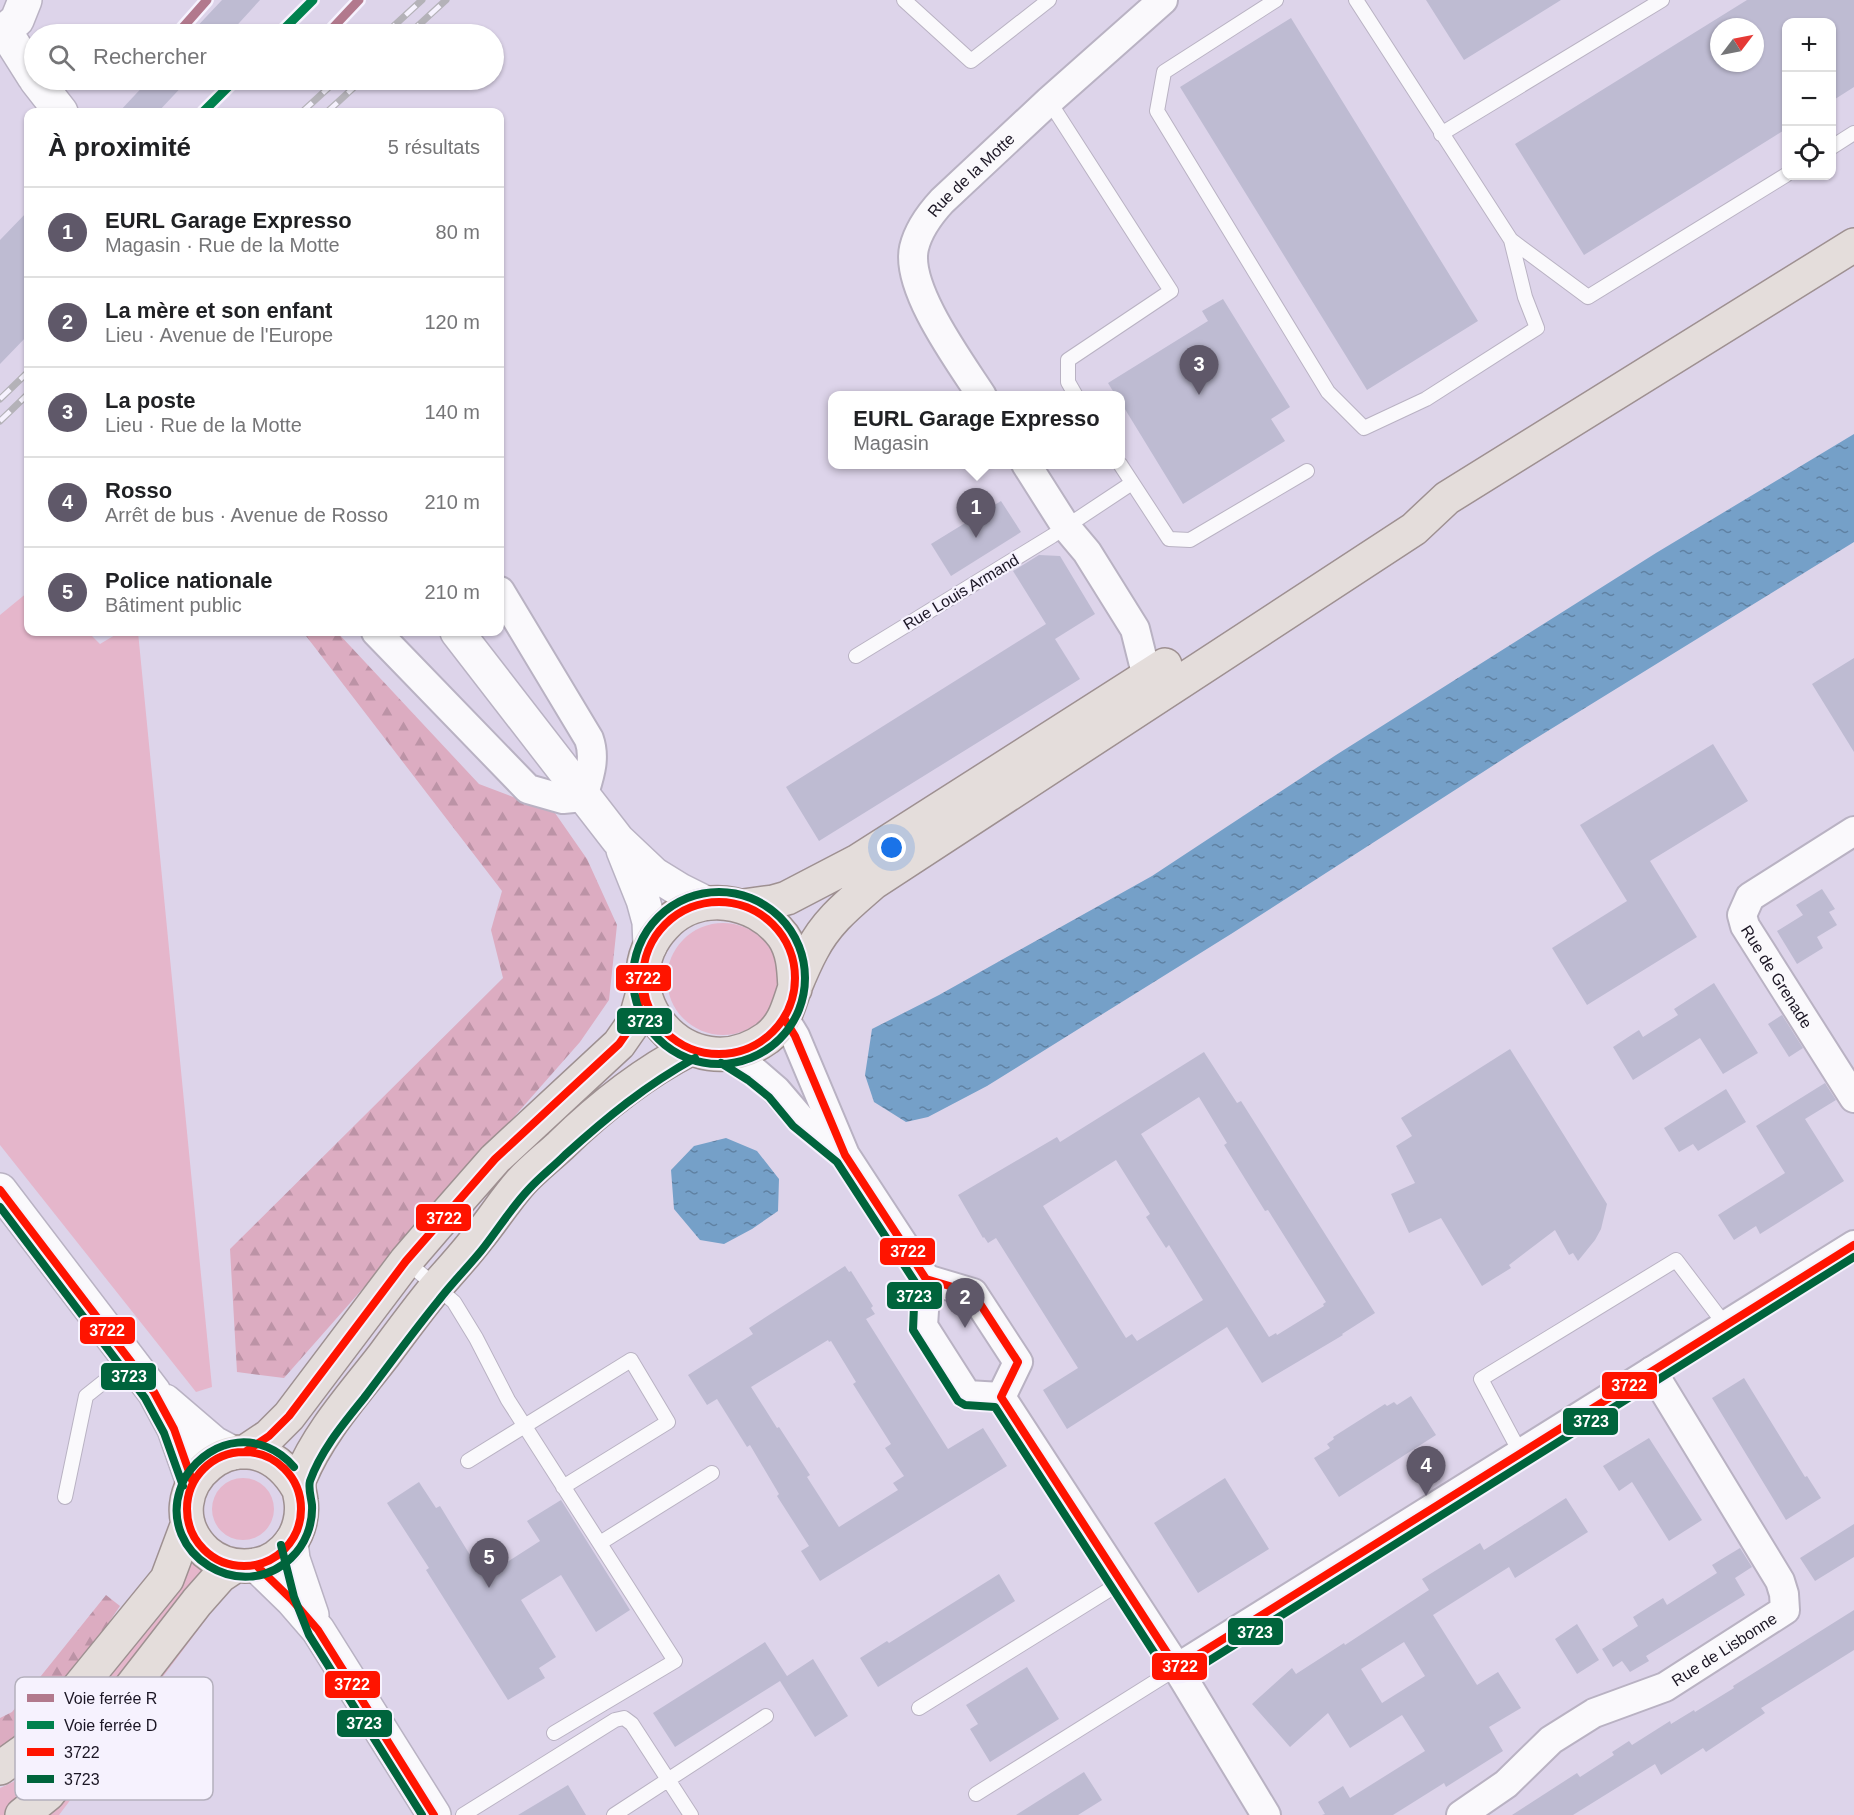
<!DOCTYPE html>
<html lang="fr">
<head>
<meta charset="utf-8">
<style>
  :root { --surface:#fff; --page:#f6f6f6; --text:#202124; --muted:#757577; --line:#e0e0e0; --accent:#5f5869 }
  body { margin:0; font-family:Arial,sans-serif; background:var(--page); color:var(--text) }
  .controls { position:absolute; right:18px; top:18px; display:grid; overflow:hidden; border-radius:12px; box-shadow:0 2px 4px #0004 }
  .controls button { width:54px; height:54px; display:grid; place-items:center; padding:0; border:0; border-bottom:2px solid var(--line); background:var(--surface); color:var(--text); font:30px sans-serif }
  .compass { position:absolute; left:1710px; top:18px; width:54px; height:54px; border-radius:50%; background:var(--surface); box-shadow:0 2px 4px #0004; rotate:58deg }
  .you { position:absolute; left:892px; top:848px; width:21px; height:21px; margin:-15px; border:4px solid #fff; border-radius:50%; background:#1a73e8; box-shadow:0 0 0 9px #1a73e833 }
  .badge { display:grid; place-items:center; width:39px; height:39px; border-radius:50%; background:var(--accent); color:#fff; font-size:20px; font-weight:700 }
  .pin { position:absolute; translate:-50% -50px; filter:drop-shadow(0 2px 3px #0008) }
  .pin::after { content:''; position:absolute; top:32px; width:21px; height:18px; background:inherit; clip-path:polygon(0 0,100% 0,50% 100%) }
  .popup { position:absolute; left:828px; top:391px; width:297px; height:78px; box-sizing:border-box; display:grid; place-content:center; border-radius:12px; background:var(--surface); filter:drop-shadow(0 2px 4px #0005); font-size:20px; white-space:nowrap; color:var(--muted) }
  .popup b { font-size:22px; color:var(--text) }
  .popup::after { content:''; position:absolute; left:50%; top:100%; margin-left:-12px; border:12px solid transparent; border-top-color:var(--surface) }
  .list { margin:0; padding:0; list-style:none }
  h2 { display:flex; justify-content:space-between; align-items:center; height:78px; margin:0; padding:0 24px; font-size:26px }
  h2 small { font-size:20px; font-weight:400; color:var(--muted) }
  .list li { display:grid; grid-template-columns:39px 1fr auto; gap:18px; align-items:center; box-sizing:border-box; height:90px; padding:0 24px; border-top:2px solid var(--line) }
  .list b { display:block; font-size:22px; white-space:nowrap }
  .list p { margin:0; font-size:20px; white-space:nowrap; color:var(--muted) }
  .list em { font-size:20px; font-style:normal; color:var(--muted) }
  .icon { flex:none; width:33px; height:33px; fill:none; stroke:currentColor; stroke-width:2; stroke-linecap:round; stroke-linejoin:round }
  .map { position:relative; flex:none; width:1854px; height:1815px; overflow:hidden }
  .search { position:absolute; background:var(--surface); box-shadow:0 2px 4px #0004; left:24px; top:24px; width:480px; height:66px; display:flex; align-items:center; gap:15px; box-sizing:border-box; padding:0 21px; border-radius:33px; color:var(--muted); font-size:22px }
  .panel { position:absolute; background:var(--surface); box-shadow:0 2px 4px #0004; left:24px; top:108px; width:480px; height:528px; border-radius:12px }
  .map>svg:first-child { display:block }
</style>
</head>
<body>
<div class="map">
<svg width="1854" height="1815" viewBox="0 0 1854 1815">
  <defs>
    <pattern id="forest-firs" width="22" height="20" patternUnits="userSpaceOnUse" patternTransform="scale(1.5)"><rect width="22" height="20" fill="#dcacc1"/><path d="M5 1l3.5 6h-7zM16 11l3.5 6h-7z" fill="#bc93a6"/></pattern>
    <pattern id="water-ripples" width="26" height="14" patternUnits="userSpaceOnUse" patternTransform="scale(1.5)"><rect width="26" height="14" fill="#75a0c8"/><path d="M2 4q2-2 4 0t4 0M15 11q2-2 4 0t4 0" fill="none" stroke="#5f81a2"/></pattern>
  </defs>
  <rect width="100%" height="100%" fill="#ddd4ea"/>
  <!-- grass -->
  <path fill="#e5b6cb" d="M28,592V632H88L100,644L120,632H138L212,1387L196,1392L0,1145V615Z
    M667 979a56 56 0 1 1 112 0a56 56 0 1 1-112 0Z
    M212 1509a31 31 0 1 1 62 0a31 31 0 1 1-62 0Z
    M188,1564H202L206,1576L11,1815H0V1788L13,1782L49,1752Z
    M199,1612L207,1618L59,1815H41Z"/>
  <!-- forest -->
  <path fill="url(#forest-firs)" d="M303,632H337L479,784L555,813L587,859L617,925L609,1000L580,1042L284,1378L237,1372L230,1249L503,978L491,930L502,891Z
    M106,1595L120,1606L46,1715L0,1748V1718L12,1712Z"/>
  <!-- water -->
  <path fill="url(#water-ripples)" d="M1854,434V542L1525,745L1231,934L987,1086L928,1117L906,1122L874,1102L865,1075L872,1029L939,995L1152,876L1336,755L1656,553Z
    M726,1138L757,1151L779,1179L778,1211L752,1229L724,1244L700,1240L674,1209L671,1170L694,1146Z"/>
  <!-- building -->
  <path fill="#bebbd2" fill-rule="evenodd" d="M222,0H260L229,34H190Z
    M1426,0H1561L1464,60Z
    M1747,0H1854V87L1832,101V22H1786V129L1584,255L1515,144ZM1719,27H1755V63H1719Z
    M1291,18L1478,321L1367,390L1180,87Z
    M149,80H188L158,112H119Z
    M28,211V335L0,364V240Z
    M1223,299L1290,407L1271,419L1285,441L1183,504L1120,401V396H1116L1108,383L1208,321L1202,311Z
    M1001,501L1021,532L951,576L931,544Z
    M1039,555L1060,556L1095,614L1055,639L1080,679L819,841L786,787L1046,624L1013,571Z
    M1854,658V752L1812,684Z
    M1713,744L1748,801L1650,861L1697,937L1587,1005L1552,948L1627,901L1580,825Z
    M1822,889L1835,909L1829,912L1837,925L1817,937L1823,948L1797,964L1777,931L1803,915L1796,905Z
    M1714,983L1758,1053L1723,1074L1700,1038L1633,1080L1613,1047L1639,1030L1643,1037L1678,1015L1674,1009Z
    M1782,1015L1803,1048L1789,1057L1768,1024Z
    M1510,1049L1607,1204L1601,1229L1595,1240L1578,1261L1573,1253L1569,1255L1555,1230L1509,1265L1511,1268L1482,1286L1441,1218L1409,1233L1391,1194L1415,1183L1396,1146L1412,1136L1401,1118Z
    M1204,1052L1237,1103L1241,1101L1375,1313L1342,1334L1343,1335L1262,1383L1227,1327L1067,1429L1043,1390L1078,1368L996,1238L988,1243L984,1237L983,1238L958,1195L1057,1137L1060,1142ZM1199,1097L1227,1143L1224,1145L1265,1211L1268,1210L1326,1302L1323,1304L1324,1306L1277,1335L1276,1333L1269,1337L1141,1134ZM1116,1160L1150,1214L1146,1217L1166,1248L1169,1245L1203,1300L1137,1341L1132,1334L1126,1338L1043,1206Z
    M1825,1083L1836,1100L1805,1119L1844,1181L1760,1234L1756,1226L1734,1240L1718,1215L1785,1173L1756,1126Z
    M1726,1089L1746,1122L1698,1151L1693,1144L1679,1152L1664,1128Z
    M845,1266L849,1272L851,1271L873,1306L871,1308L875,1314L866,1319L948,1449L983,1428L1007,1466L820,1581L801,1551L809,1546L777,1496L779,1494L750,1445L747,1447L717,1399L707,1405L688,1375L753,1334L749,1328ZM828,1340L829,1342L831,1341L856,1382L853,1384L891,1444L885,1448L904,1476L893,1483L898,1490L839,1527L807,1477L810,1475L779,1427L777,1428L751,1387Z
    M1744,1378L1805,1477L1807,1476L1821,1498L1786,1520L1712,1398Z
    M1411,1396L1436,1435L1339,1497L1314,1458L1330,1448L1327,1444L1334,1439L1333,1437L1385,1404L1387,1406L1394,1402L1397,1405Z
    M1649,1438L1702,1520L1669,1541L1632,1482L1619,1491L1603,1466Z
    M1225,1478L1269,1549L1198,1593L1154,1523Z
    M419,1482L436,1508L440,1506L470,1555L478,1559L493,1571L540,1541L527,1521L561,1500L630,1610L596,1632L561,1575L521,1600L556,1657L539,1668L545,1678L508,1700L426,1570L429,1568L387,1503Z
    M1566,1498L1588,1532L1515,1578L1509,1567L1433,1615L1477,1685L1498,1672L1521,1708L1489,1727L1503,1751L1446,1787L1444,1783L1393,1815H1322L1325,1814L1318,1802L1343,1786L1350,1798L1425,1751L1402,1715L1350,1748L1328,1713L1290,1747L1252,1704L1292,1668L1296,1674L1344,1643L1345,1645L1429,1590L1422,1579L1480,1543L1484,1550ZM1404,1642L1425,1676L1382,1703L1361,1669Z
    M1854,1524V1557L1815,1581L1800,1558Z
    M1740,1548L1752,1567L1735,1578L1745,1595L1646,1656L1649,1661L1630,1672L1622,1661L1613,1667L1602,1649L1638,1626L1633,1617L1663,1598L1667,1605L1717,1573L1712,1565Z
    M999,1574L1015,1601L878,1687L860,1658L887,1641L889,1643Z
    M1854,1610V1650L1761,1708L1765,1713L1706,1752L1703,1748L1661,1775L1655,1764L1573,1815H1512L1577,1773L1580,1777L1614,1755L1612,1752L1629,1741L1632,1745L1670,1721L1671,1724L1694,1710L1695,1712L1734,1688L1733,1686Z
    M1577,1624L1599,1660L1577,1674L1555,1639Z
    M765,1642L787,1676L813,1659L848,1716L815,1737L780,1681L675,1747L653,1713Z
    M1027,1667L1059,1719L990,1762L970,1729L978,1724L966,1705Z
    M1084,1772L1102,1800L1078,1815H1016Z
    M568,1785L586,1815H518Z"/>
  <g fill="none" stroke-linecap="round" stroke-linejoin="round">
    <!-- service casing -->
    <g stroke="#b9b2c3" stroke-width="16">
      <path id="service" d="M904,0L971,61L1049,0
        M1276,0L1164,72L1157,111L1328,392L1364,428L1426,399L1537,328L1525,297L1511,240L1356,0
        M1049,101L1171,291L1068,360V382L1076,396
        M1441,134L1662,0
        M1832,147L1854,133
        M1511,240L1588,297L1786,175
        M1120,464L1169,539L1190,540L1307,471
        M856,656L1052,536L1132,483
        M406,1261L454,1302L476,1338L508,1400L675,1661L554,1733
        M1521,1454L1481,1379L1676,1260L1726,1326
        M468,1461L631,1360L668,1422L563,1487
        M65,1497L86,1396L130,1361
        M600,1543L712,1473
        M919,1708L1120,1583
        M976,1794L1177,1668
        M463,1815L615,1720L624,1718L632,1724L691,1815
        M614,1815L766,1716"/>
    </g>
    <!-- minor casing -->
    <g stroke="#b9b2c3" stroke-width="32">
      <g id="minor">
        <path id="s1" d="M982,396C960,362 905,288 914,248C918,231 930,214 942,201L1049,101L1163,0"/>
        <path d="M1026,464L1066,527L1087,552L1135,629L1144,665L1148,675"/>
        <path d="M376,632L528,789L563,799L583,797C589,777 596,759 589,739L500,591"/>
        <path id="s2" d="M1854,831L1750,897L1742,915L1745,926L1854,1098"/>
        <path d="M784,1018L795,1036L845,1155L926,1279L923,1326L967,1395L1001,1397"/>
        <path d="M726,1054L754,1071L776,1090L800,1118L841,1152"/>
        <path d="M926,1279L973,1293L1018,1362L1001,1397"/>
        <path d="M1001,1397L1177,1668L1266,1815"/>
        <path d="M1177,1668L1854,1245"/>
        <path id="s3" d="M1461,1815L1506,1784L1551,1740L1594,1713L1665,1687L1785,1610L1784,1594L1780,1581L1652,1371"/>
      </g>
    </g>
    <!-- tertiary casing -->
    <g stroke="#b9b2c3" stroke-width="36">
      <path id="tertiary" d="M5,31L34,77
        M0,34L17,20L25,0
        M36,80L61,112
        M457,632L618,840L654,874L680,890L706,903
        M623,850L643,900L649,922L650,946
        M0,1190L154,1392L174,1429L193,1483
        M165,1401L214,1443L233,1453
        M291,1542L293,1559L312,1615
        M256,1565L292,1600L318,1630L434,1815"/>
    </g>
    <!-- primary casing -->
    <g stroke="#9e9091" stroke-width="36">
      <path id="primary" d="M743,906L773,902L787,898L858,861L1165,665
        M795,989C794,971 794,952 783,936C755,898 697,890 664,926C602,992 689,1094 767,1038C785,1024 788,1007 795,987C800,975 806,961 812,950C827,921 849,904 873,883L1414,529L1447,498L1854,245
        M245,1452L269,1436L289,1416L406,1261L437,1225L495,1159L619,1044L635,1021L644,989
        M298,1488C246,1400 143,1493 206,1552C220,1564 238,1568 256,1565C269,1563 283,1554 291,1542C299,1531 303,1515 301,1501C300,1492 297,1487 300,1478C319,1432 354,1394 384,1355C401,1332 418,1309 436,1287C450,1271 464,1256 477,1239C492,1221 505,1200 521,1182C533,1169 547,1158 560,1146C599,1108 641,1074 690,1049
        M0,1768L31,1746L167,1579L188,1523
        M22,1815L48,1794L197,1602L220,1576L235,1566"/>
    </g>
    <!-- service -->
    <use href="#service" stroke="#faf9fc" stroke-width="14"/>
    <!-- minor -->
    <use href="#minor" stroke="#faf9fc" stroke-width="28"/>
    <!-- tertiary -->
    <use href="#tertiary" stroke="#faf9fc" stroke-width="33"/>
    <!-- primary -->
    <use href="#primary" stroke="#e4dddb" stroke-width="33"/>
    <!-- rail casing -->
    <g stroke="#b4b2b8" stroke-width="7">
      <path id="rail" d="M385,34L422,0
        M409,34L446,0
        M302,112L337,80
        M327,112L362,80
        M0,399L28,372
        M0,421L28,394"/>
    </g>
    <!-- rail -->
    <use href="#rail" stroke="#f6f2fe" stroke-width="4.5" stroke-dasharray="14" stroke-linecap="butt"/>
    <!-- bus-1 casing -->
    <g stroke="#f6f2fe" stroke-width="12">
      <path id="bus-1" d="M643 978a76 76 0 1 1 152 0a76 76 0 1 1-152 0Z
        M784,1018L795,1036L845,1155L926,1279L973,1293L1018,1362L1001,1397L1177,1668L1854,1245
        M0,1190L154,1392L174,1429L193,1483
        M187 1509a57 57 0 1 1 114 0a57 57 0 1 1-114 0Z
        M245,1452L269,1436L289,1416L406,1261L495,1159L619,1044L635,1021L644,989
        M256,1565L292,1600L318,1630L434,1815"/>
    </g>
    <!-- bus-2 casing -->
    <g stroke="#f6f2fe" stroke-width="12">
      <path id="bus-2" d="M633 978a86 86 0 1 1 172 0a86 86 0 1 1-172 0Z
        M721,1063L748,1080L769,1097L793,1126L837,1162L915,1282L913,1330L958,1401L965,1405L995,1407L1168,1674L1175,1678L1183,1677L1854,1257
        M0,1207L145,1398L164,1433L183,1486
        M294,1467C262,1430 212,1436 186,1476C183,1480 182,1485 180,1490C159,1554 241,1606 291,1558C305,1545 313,1525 312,1505C311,1497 308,1488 310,1481C321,1450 344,1423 364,1398C389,1365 413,1332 439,1300C452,1283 467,1268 481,1251C497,1231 511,1208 529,1189C540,1177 553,1167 565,1155C606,1118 646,1085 695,1058
        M281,1545L294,1597L309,1635L422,1815"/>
    </g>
    <!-- bus-1 -->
    <use href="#bus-1" stroke="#ff1400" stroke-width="8"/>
    <!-- bus-2 -->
    <use href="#bus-2" stroke="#00643c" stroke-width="8"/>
    <!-- rail-1 casing -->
    <g stroke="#f6f2fe" stroke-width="14">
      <path id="rail-1" d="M177,34L207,0
        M327,34L359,0"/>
    </g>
    <!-- rail-2 casing -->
    <g stroke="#f6f2fe" stroke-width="14">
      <path id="rail-2" d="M279,34L313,0
        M203,112L235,80"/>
    </g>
    <!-- rail-1 -->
    <use href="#rail-1" stroke="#b2798d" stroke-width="9"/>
    <!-- rail-2 -->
    <use href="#rail-2" stroke="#00824e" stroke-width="9"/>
  </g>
  <g text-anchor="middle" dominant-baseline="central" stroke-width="4.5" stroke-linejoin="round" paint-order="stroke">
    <!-- street labels -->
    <g font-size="16" fill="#1b1624" stroke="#f6f2fe">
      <text stroke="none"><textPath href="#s1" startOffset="260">Rue de la Motte</textPath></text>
      <text transform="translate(961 592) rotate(-31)">Rue Louis Armand</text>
      <text stroke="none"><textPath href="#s2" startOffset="214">Rue de Grenade</textPath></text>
      <text stroke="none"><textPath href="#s3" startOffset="314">Rue de Lisbonne</textPath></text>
    </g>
  </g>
  <!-- legend -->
  <rect x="15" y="1677" width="198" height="123" rx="9" fill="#f6f2fe" stroke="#b4b0bd" stroke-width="1.5"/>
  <rect x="27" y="1694" width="27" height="8" fill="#b2798d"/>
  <rect x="27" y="1721" width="27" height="8" fill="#00824e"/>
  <rect x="27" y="1748" width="27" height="8" fill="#ff1400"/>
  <rect x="27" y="1775" width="27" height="8" fill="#00643c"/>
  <g font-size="16" fill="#1b1624">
    <text x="64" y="1704">Voie ferrée R</text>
    <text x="64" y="1731">Voie ferrée D</text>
    <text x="64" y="1758">3722</text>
    <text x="64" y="1785">3723</text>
  </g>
  <g stroke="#f6f2fe" stroke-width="2">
    <rect x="615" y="964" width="57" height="28" rx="6" fill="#ff1400"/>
    <rect x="616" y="1007" width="57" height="28" rx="6" fill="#00643c"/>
    <rect x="415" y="1203" width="57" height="29" rx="6" fill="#ff1400"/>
    <rect x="879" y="1237" width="57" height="29" rx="6" fill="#ff1400"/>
    <rect x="886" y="1281" width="57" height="29" rx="6" fill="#00643c"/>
    <rect x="79" y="1316" width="57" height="29" rx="6" fill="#ff1400"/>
    <rect x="100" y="1362" width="57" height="29" rx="6" fill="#00643c"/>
    <rect x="1601" y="1371" width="57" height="29" rx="6" fill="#ff1400"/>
    <rect x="1562" y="1407" width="57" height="29" rx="6" fill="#00643c"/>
    <rect x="1227" y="1617" width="57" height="29" rx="6" fill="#00643c"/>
    <rect x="1151" y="1652" width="57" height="29" rx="6" fill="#ff1400"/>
    <rect x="324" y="1670" width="57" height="29" rx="6" fill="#ff1400"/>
    <rect x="336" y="1709" width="57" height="29" rx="6" fill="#00643c"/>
  </g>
  <g font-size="16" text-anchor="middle" font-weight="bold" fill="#fff">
    <text x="643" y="984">3722</text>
    <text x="645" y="1027">3723</text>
    <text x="444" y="1224">3722</text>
    <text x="908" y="1257">3722</text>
    <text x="914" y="1302">3723</text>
    <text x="107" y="1336">3722</text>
    <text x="129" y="1382">3723</text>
    <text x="1629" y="1391">3722</text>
    <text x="1591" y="1427">3723</text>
    <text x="1255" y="1638">3723</text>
    <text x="1180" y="1672">3722</text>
    <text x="352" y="1690">3722</text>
    <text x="364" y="1729">3723</text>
  </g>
</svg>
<div class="controls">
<button>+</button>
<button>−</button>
<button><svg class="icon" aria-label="locate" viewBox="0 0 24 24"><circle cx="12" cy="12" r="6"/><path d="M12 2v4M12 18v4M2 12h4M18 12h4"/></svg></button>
</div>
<svg class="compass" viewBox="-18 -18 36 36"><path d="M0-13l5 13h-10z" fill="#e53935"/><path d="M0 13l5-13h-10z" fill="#757577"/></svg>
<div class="you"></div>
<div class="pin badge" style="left:976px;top:538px">1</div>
<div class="popup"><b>EURL Garage Expresso</b>Magasin</div>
<div class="pin badge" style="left:965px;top:1328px">2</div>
<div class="pin badge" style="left:1199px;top:395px">3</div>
<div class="pin badge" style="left:1426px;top:1496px">4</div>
<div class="pin badge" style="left:489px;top:1588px">5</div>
<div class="search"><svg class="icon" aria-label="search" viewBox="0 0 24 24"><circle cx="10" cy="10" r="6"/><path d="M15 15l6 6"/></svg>Rechercher</div>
<section class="panel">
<h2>À proximité<small>5 résultats</small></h2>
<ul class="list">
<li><span class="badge">1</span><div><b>EURL Garage Expresso</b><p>Magasin · Rue de la Motte</p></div><em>80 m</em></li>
<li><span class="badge">2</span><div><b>La mère et son enfant</b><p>Lieu · Avenue de l'Europe</p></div><em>120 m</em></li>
<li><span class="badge">3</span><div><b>La poste</b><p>Lieu · Rue de la Motte</p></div><em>140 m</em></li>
<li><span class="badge">4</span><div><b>Rosso</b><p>Arrêt de bus · Avenue de Rosso</p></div><em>210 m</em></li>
<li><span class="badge">5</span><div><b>Police nationale</b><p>Bâtiment public</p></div><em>210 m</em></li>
</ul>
</section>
</div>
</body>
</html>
